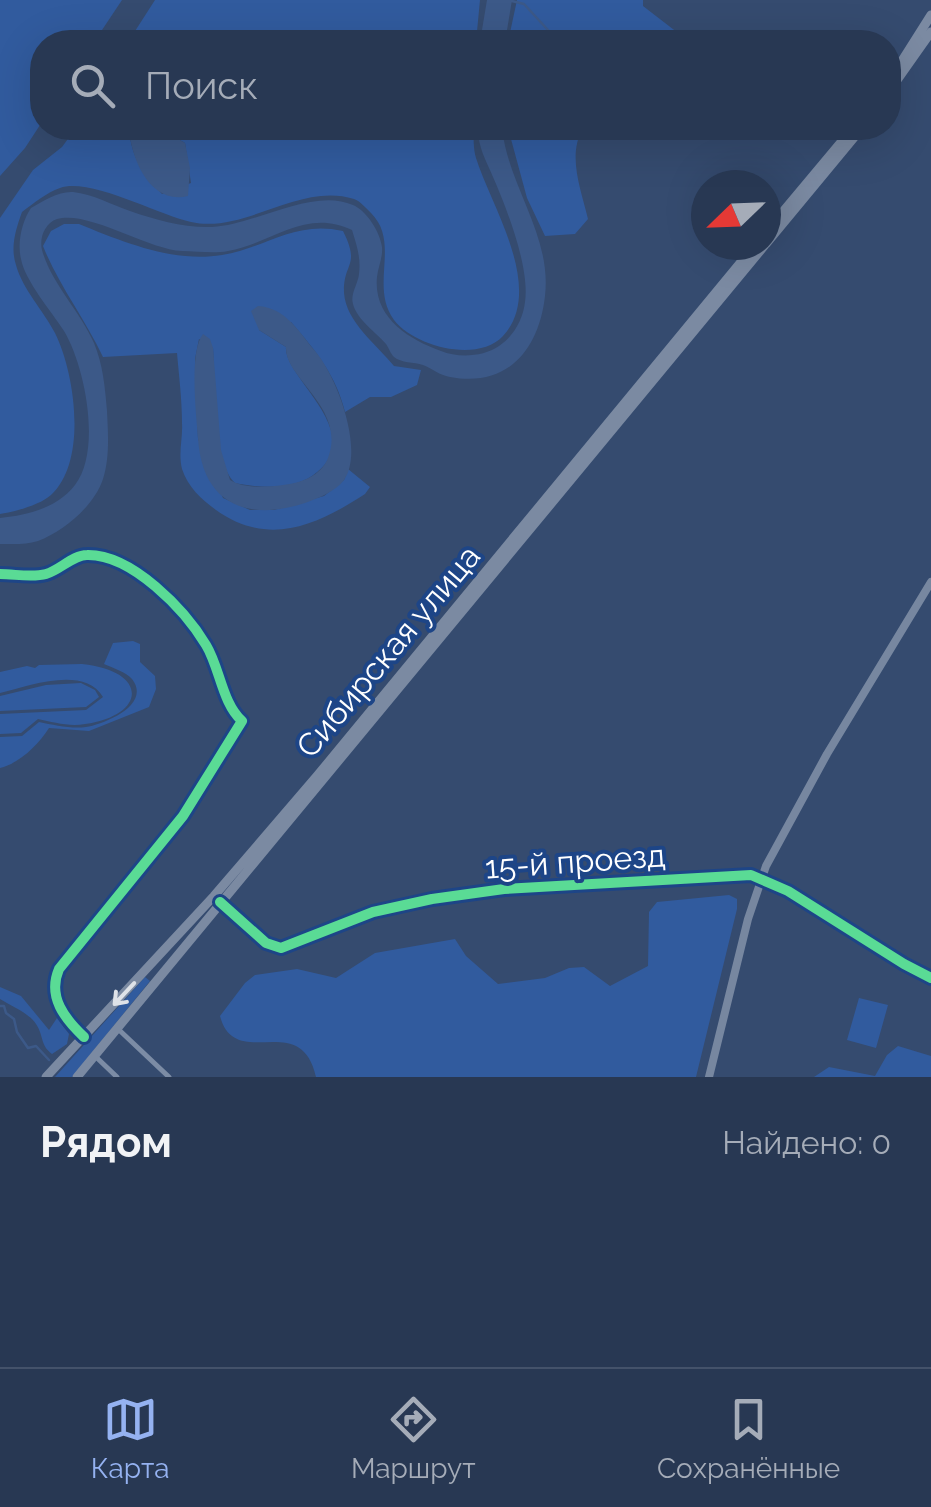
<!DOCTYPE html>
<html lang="ru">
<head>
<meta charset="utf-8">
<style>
  :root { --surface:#283853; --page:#303f5a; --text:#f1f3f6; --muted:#a5acb8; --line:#44526a; --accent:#95b2f1 }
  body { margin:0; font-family:Raleway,sans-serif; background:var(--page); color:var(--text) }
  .compass { position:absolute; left:691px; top:170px; width:90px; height:90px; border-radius:50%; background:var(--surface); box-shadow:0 10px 40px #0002; rotate:247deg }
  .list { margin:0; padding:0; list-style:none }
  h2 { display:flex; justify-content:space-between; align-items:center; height:130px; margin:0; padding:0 40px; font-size:42px }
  h2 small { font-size:32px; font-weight:400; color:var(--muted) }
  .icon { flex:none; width:55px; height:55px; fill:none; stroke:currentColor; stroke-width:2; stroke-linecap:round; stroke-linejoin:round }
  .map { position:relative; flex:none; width:931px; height:1077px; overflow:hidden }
  .search { position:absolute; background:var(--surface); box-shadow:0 10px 40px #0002; left:30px; right:30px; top:30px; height:110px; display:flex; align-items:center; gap:25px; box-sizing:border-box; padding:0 35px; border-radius:40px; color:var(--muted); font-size:38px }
  .sheet { height:290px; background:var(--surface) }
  nav { display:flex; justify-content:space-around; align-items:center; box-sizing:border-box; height:140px; border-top:2px solid var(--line); background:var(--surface); font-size:28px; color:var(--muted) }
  nav a { display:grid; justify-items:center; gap:5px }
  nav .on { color:var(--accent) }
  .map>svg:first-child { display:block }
</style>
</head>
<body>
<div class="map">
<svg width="931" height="1077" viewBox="0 0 931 1077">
  <rect width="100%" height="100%" fill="#354b6f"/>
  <!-- green -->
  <path fill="#315b9e" d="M0,0H122L94,42H42V122L25,148L0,176Z
    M155,0H480L476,42H128Z
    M517,0H643V6L678,33L670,42H508Z
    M76,128H133L129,130C132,159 143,173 162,194L191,183L185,143L159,128H473C474,137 473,148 476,158C491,206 546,289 503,336C478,363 415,347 394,320C369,286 401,243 371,213C366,208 360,201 354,199C299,182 245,234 191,222C159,215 89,177 60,188C46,193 34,203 22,212C16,229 10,247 16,265C23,290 43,310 55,333C75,373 88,461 51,495C40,505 14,512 0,514V218L33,170L62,147Z
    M508,128H583C567,156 581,189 588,219L575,234L545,236L527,198Z
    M64,224H79C123,242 174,263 222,255C268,247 295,220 343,231C361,267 343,262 344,293C346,322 377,345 394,366L421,370L417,385L391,397H370L345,412C336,375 315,350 291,322L259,330L286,347C283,378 372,435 312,476C291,490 258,488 235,483C211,459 215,382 213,348L199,339L195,359L198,439L223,498L250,510H274L324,496L344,480L348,469L370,487L365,494C316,526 268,547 216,510C201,499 188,487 182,469C178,453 183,438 182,423C182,400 179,376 177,353L103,357C85,319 58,284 43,246L51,231Z
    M133,641L140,644V662L155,676L156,689L149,707L89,731L49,728C38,745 20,763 0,768V737L22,736L39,722C54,725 71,729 86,727C104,724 152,705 132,679C126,672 113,668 104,664L113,643Z
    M82,664C149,671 147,715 85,724C69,727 53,722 38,719L21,733L0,734V714L86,710L103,697C84,665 29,686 0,693V672L27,666L35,668L39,665Z
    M81,683L95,690L99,697L86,707L0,711V696L46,685Z
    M729,895L737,899V909L696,1077H316C301,1008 235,1073 220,1016L245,983L255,975L297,969L336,978L375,953L455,939L466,956L498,984L545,978L569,968L584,967L610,986L648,966L649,912L657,902Z
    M145,977L150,981L72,1077H55Z
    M0,987L21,996L49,1030L57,1018L69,1034L67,1044L52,1054C40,1045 44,1036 36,1024C29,1013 11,1006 0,999Z
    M859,998L888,1005L876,1048L847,1040Z
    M898,1046L931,1056V1077H814L829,1067L875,1076L887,1055Z"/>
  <!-- water -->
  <path fill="#3c5988" d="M487,0H512L505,42H480Z
    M133,128H159L185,143L190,168L188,196C150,205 132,160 129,130Z
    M478,128H502C508,186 552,235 545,296C539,349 508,388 450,377C439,375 433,369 423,365C414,362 401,363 394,357C390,353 389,348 386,344C376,332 357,320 353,304C350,294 358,284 359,274C361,258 357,246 352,230C305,208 273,243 228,251C213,254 197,251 182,251C147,249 88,210 57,219C45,223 39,238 42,250C51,283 80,311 94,343C103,365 105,387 107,411C108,433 110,457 103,479C94,506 64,531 38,541C26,545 13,544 0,544V518C28,515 57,508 75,485C102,450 85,366 64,331C52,312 25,281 21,259C17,243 22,221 31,208C43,201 59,191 73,192C93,194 112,205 130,211C156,220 184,228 212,227C255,225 313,187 353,205C367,211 380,232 382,247C383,258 378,267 377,277C373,317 408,339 441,351C458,358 483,357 499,346C514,336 523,319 525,302C530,268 507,209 493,177C486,160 478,148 478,128Z
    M258,306C286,308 298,331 315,351C336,375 365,450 344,480C336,491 319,498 305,503C247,522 202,504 198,438C196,413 189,351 203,334L210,339L213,348L221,450L230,480C245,489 266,487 283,485C301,483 321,476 328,458C347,408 284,378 286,347L259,330L251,311Z"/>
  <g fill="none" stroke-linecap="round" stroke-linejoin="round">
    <!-- stream -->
    <path stroke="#3c5988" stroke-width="2.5" d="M512,1L524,4L559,42
      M0,1006H4L6,1013L14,1019L17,1032L28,1048L36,1046L49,1060"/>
    <!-- minor -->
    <path stroke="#7c8ca5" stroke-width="5" d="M0,574C15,574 32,578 46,574C60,570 73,555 87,555C132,554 185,610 206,645C220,668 222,703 242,721L183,816L59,969C48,996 64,1018 82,1036
      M762,877L931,978
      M117,1028L169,1077
      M95,1056L117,1077"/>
    <!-- tertiary -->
    <path stroke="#7c8ca5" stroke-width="6" d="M220,902L266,943L281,948L373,912L460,895L616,881L741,875L762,877"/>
    <!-- secondary -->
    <path stroke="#7787a0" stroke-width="8" d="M709,1077L748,919L766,866L827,754L931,582"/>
    <!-- primary -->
    <path stroke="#7b8aa2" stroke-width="9" d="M888,83L931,15
      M888,93L931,32
      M766,232L853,128
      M766,244L862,128
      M46,1077L214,896L317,776L755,245
      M77,1077L765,245"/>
    <!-- cycleway casing -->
    <g stroke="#1d4587" stroke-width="16">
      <path id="cycleway" d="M0,574C15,574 32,578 46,574C60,570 73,555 87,555C132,554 185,610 206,645C220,668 222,703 242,721L183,816L59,969C47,997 65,1019 84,1037
        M220,902L266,943L281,948L373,912L432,899L504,889L751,875L788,891L904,964L931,978"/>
    </g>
    <!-- cycleway -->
    <use href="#cycleway" stroke="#5adb95" stroke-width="10"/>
  </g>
  <!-- one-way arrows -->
  <defs><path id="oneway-shaft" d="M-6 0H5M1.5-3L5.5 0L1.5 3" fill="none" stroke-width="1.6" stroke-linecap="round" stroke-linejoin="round" transform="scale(2.5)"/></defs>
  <use stroke="#dee2e8" href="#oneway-shaft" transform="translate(124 994) rotate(133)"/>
  <g text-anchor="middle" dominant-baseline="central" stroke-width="8" stroke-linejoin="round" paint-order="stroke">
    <!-- street labels -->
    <g font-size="32" fill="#fff" stroke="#1d4587">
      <text transform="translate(388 651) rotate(-50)">Сибирская улица</text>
      <text transform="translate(575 861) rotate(-4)">15-й проезд</text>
    </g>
  </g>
</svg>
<svg class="compass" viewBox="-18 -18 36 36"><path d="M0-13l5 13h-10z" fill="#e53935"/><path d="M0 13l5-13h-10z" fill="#a5acb8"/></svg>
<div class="search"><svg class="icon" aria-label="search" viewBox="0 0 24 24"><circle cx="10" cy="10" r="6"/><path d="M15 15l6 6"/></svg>Поиск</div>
</div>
<section class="sheet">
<h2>Рядом<small>Найдено: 0</small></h2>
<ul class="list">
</ul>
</section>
<nav>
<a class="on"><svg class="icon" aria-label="map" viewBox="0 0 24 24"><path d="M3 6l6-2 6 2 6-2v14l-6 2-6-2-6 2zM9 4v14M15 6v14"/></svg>Карта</a>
<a><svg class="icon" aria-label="directions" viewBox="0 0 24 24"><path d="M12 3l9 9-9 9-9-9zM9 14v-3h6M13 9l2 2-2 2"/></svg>Маршрут</a>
<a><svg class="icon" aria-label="saved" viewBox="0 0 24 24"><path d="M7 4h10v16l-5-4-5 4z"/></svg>Сохранённые</a>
</nav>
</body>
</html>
